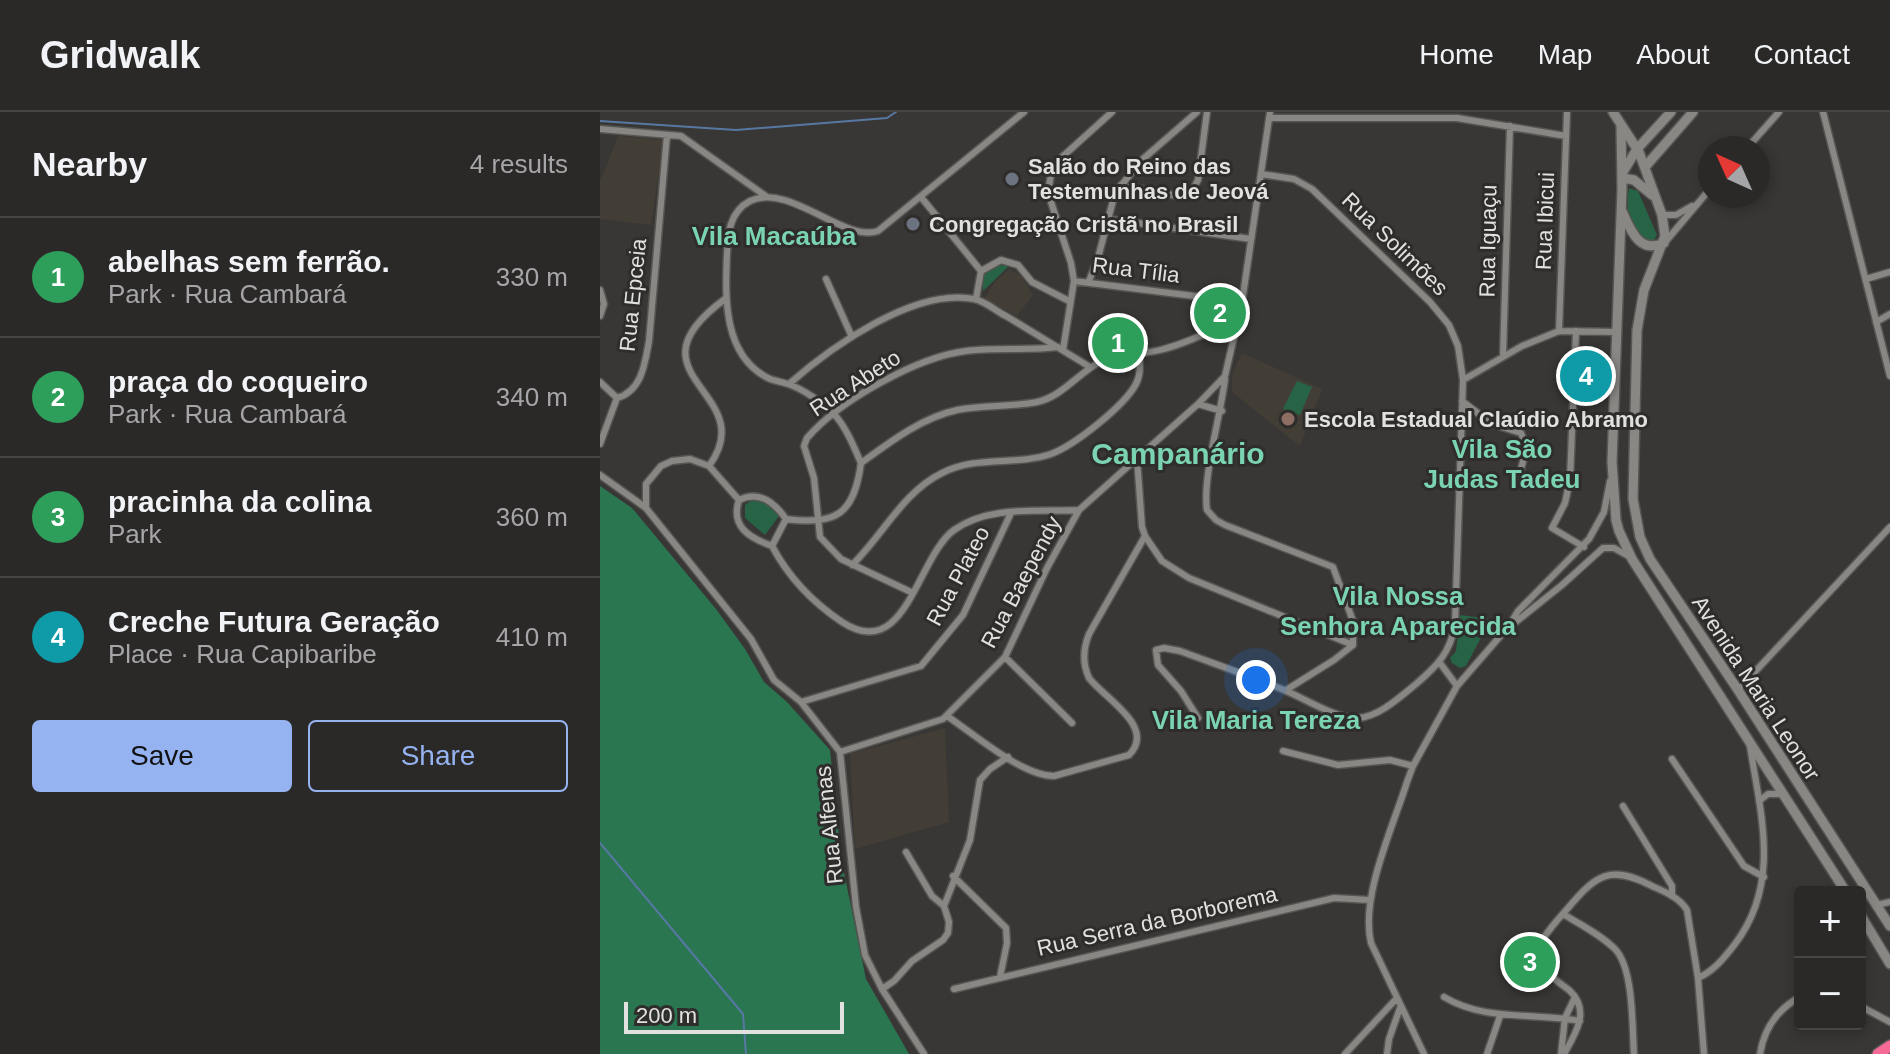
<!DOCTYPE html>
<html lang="en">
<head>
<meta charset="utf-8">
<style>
  :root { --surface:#2b2928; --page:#333130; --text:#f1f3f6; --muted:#a6a6a8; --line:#474545; --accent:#95b2f1 }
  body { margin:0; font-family:Arial,sans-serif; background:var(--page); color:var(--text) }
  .controls { position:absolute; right:24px; bottom:24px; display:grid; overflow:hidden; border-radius:8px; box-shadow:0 4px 12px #0003 }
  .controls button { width:72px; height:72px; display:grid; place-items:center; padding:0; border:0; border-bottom:2px solid var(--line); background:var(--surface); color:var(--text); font:40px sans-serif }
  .compass { position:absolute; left:1098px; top:24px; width:72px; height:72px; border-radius:50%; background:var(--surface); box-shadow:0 4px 12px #0003; rotate:315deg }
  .scale { position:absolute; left:24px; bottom:20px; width:220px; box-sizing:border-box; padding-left:8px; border:4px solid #e1e1df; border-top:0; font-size:22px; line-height:28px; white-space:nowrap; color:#e1e1df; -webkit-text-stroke:6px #2e2d2b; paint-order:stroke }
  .you { position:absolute; left:656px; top:568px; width:28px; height:28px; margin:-20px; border:6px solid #fff; border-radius:50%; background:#1a73e8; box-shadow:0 0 0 12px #1a73e833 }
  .badge { display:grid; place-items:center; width:52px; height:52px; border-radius:50%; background:var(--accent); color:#fff; font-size:26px; font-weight:700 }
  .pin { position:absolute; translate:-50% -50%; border:4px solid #fff; box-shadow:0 2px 8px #0006 }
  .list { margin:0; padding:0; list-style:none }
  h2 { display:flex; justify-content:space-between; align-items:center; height:104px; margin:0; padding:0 32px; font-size:34px }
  h2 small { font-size:26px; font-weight:400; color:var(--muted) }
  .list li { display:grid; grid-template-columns:52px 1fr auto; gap:24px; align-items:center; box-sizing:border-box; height:120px; padding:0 32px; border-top:2px solid var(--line) }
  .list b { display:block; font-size:30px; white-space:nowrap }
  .list p { margin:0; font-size:26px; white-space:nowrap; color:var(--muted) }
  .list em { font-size:26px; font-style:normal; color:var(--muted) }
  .actions { display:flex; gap:16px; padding:24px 32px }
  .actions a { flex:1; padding:18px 0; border:2px solid var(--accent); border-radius:8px; text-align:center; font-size:28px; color:var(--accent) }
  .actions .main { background:var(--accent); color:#111 }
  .map { position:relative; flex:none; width:1290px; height:942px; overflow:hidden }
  header { display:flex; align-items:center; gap:48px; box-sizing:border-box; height:112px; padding:0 40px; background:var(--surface); border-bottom:2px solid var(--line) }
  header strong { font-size:38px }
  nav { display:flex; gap:44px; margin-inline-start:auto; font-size:28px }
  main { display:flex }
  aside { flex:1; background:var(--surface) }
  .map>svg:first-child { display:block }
</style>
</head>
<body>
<header>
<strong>Gridwalk</strong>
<nav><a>Home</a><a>Map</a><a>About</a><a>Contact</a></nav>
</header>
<main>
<aside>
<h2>Nearby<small>4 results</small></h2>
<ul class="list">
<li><span class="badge" style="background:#2e9e5b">1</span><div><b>abelhas sem ferrão.</b><p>Park · Rua Cambará</p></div><em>330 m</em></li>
<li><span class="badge" style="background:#2e9e5b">2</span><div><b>praça do coqueiro</b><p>Park · Rua Cambará</p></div><em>340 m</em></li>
<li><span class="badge" style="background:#2e9e5b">3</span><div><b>pracinha da colina</b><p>Park</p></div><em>360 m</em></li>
<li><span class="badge" style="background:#0f9aa8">4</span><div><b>Creche Futura Geração</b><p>Place · Rua Capibaribe</p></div><em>410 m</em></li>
</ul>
<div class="actions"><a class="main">Save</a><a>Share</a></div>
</aside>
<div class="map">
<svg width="1290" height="942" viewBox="0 0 1290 942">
  <rect width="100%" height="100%" fill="#393735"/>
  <!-- built -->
  <path fill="#423e36" d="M18,24L64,28L51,113L0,107V70Z
    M410,157L421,164L433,183L417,204L384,187L396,169Z
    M642,241L722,277L700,334L632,280V263Z
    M345,616L349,710L255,737L250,642Z"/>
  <!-- green -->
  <path fill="#276345" d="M1029,76L1038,79L1057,123L1052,131C1027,126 1026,97 1029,76Z
    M405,153L409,154L383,179V161L395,154Z
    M611,193L632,194L630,208L606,214Z
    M515,208L528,210L522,238H512Z
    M697,269L712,275L700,303L683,297Z
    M156,386L171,394L179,404L165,423L145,406V393Z
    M860,503L891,507L866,554L860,556L852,551L850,546L856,539Z"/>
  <!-- forest -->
  <path fill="#2a7651" d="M0,374L32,396L116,497L145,537L164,570L187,590L230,638L241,746L266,867L309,942H0Z"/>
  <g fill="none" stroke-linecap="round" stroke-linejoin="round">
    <!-- stream -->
    <path stroke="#5878a4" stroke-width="2" d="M0,9L136,18L287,6L296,0
      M0,731L143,902L146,942"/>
    <!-- street casing -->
    <g stroke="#565553" stroke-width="9">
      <path id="street" d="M1223,0L1290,264
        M669,6H857L966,24
        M0,17L81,24L167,85
        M1147,36L1179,0
        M521,73L583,85L590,83L598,68L607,0
        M321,85L381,159
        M1062,103H1076L1092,94
        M509,107L651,127
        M1066,129L1110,77
        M226,167L252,225
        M1266,167L1290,160
        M474,169L642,190
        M489,169L498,146L515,81L543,47L597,0
        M0,178L4,192L0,204
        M376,187L381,159L401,148L418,153L432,170L469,189
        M1276,210L1290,202
        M959,219L967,0
        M976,219L970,368L965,391L952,416L984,435
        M463,238L474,169L471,151L451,90L449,75L451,62L461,46L512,0
        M903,244L910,14
        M625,267C621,302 602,367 607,398L616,408L625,413L733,455L753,509V533L734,548L686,578
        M863,268L922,234L959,219L1017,220
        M0,270L17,286
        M189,272C231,235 315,175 374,187C385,189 396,199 406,204C434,221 462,238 490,255
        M862,289L892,312L921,321C929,339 922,354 916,371
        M598,292L622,299
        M0,332L17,286C42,279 45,251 49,229L67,23
        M537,346L542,415L545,424L562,449L589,466L753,533
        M261,351C290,330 321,306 357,298C383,293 411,295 437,290C464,284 479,259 504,248C523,240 545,243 564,237C590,230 614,218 638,207
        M109,354C163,280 20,264 125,187
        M0,363L46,396L151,527L174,568L201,590L240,640L256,795L265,843L282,877L324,942
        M139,388C159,378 174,390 186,407L172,434
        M139,388C130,415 150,426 172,434
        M46,396V372L61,354L72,349L90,347L109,354L139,388
        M186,407C236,413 254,403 261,351C254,335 246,315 234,302C223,291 203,277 188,272C182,270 176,269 170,267C123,245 125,186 127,142C128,122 129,100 150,89C189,70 245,131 278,119L424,0
        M172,434C189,466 212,490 242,510C306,552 317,445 354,418C389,393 438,400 479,398
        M252,453C283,423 303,380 342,361C377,343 415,354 451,342C475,333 524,294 536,272C541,262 540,252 539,242
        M313,481L241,447L220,425L214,366L204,334L207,326C239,289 317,245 366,239C396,235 427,239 458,235
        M912,513L962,473L1003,436H1014L1030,445
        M405,545L472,611
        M840,551L857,574
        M1138,578L1290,415
        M201,590L321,554L363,503L411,401
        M347,604C374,622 422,664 454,664L529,643C557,615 504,586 489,566C482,551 483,537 489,522L545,424
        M598,606L581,579L558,553L556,538L564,536L580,539C615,552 650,564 684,578C704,586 738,608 758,606C779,605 801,584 816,572C837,554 850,541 855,513L863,268L858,234L849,213L830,190L712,77L694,67L661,62
        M683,639L738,653L790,648L813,654
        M240,640L343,607L405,545L447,456L479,398L598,292L625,264L642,190L670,0
        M1072,647L1144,754L1164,765
        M1159,689L1168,682H1184
        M1023,694L1072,774V784
        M306,740L332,784L344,794
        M353,764L406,816L407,831L400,865
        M1277,793L1290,790
        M963,802C980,812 1001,823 1015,837C1034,857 1032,915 1034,942
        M941,830L926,835L920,851L927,858L950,864
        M1098,866C1114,859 1124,846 1135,832C1181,771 1161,704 1150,634
        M282,877L294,869L312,849L343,828L348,821L349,810L344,794L370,728L380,668L390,657L408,645
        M354,877L734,786L770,788
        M844,885C886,910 933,900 980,909
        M1260,894L1290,910
        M745,942L797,886
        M787,942L789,927L800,896
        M824,942L771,831C760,785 793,715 807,670L813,654L857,574L909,514L918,499L989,427L1004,400L1010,369
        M887,942L900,904
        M961,942L965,906L975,885
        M964,942C976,921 991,898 969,878C960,871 951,866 946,855C942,847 942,838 941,830C949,817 958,807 968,796C996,763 1010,752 1052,774C1065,780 1079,785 1087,798L1098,866L1104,942
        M1160,942C1164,917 1178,897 1200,885"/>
    </g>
    <!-- secondary casing -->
    <g stroke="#565553" stroke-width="12">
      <path id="secondary" d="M1013,0L1039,40L1062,103L1065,124L1044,178L1037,218L1033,387L1040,425L1050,447L1138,578L1290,814
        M1021,14L1022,77L1012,350L1016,408L1019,419L1032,447L1246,780
        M1045,55L1093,0
        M1023,60L1037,37L1071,0
        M1022,66L1034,68L1052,83
        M1022,99C1031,119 1039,142 1064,131
        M1260,802L1290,852"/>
    </g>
    <!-- highway casing -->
    <g stroke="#565553" stroke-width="14">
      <path id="highway" d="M1278,942L1290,934"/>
    </g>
    <!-- street -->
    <use href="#street" stroke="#888784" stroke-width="6"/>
    <!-- secondary -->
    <use href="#secondary" stroke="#888784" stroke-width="9"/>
    <!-- highway -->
    <use href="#highway" stroke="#f56b96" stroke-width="11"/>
  </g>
  <!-- markers -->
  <g fill="#6b7280" stroke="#2e2d2b" stroke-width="3">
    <circle cx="412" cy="67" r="8"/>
    <circle cx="313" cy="112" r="8"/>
  </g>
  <circle fill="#8d6e63" stroke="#2e2d2b" stroke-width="3" cx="688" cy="307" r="8"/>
  <g text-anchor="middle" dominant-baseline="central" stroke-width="6" stroke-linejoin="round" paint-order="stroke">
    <!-- poi labels -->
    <g font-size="22" font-weight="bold" fill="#e1e1df" stroke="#2e2d2b" text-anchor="start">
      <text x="428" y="54">Salão do Reino das<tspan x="428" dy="25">Testemunhas de Jeová</tspan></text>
      <text x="329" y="112">Congregação Cristã no Brasil</text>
      <text x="704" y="307">Escola Estadual Claúdio Abramo</text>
    </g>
    <!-- street labels -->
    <g font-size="22" fill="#e1e1df" stroke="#2e2d2b">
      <text transform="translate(945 109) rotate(-88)">Rua Ibicui</text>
      <text transform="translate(888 129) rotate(-89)">Rua Iguaçu</text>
      <text transform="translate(795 132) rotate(44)">Rua Solimões</text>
      <text transform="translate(536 158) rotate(7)">Rua Tília</text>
      <text transform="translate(33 183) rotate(-84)">Rua Epceia</text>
      <text transform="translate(255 271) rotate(-33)">Rua Abeto</text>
      <text transform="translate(358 464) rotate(-62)">Rua Plateo</text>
      <text transform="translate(421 470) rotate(-62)">Rua Baependy</text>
      <text transform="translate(1156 576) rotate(57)">Avenida Maria Leonor</text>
      <text transform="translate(229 713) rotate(-96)">Rua Alfenas</text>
      <text transform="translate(557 809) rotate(-13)">Rua Serra da Borborema</text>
    </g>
    <!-- quarter labels -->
    <g font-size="26" font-weight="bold" fill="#7bd4b1" stroke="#2e2d2b">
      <text x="174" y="124">Vila Macaúba</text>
      <text x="902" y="337">Vila São<tspan x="902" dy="30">Judas Tadeu</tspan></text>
      <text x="798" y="484">Vila Nossa<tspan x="798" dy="30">Senhora Aparecida</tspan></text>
      <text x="656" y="608">Vila Maria Tereza</text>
    </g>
    <!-- district labels -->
    <g font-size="30" font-weight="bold" fill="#7bd4b1" stroke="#2e2d2b">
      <text x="578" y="341">Campanário</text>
    </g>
  </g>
</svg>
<div class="controls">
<button>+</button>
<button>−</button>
</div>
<svg class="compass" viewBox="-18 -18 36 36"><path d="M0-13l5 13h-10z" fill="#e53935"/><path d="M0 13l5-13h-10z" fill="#a6a6a8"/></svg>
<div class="scale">200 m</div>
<div class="you"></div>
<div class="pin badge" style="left:518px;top:231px;background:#2e9e5b">1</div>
<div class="pin badge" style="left:620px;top:201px;background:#2e9e5b">2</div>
<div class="pin badge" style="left:930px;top:850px;background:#2e9e5b">3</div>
<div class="pin badge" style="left:986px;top:264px;background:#0f9aa8">4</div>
</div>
</main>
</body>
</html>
